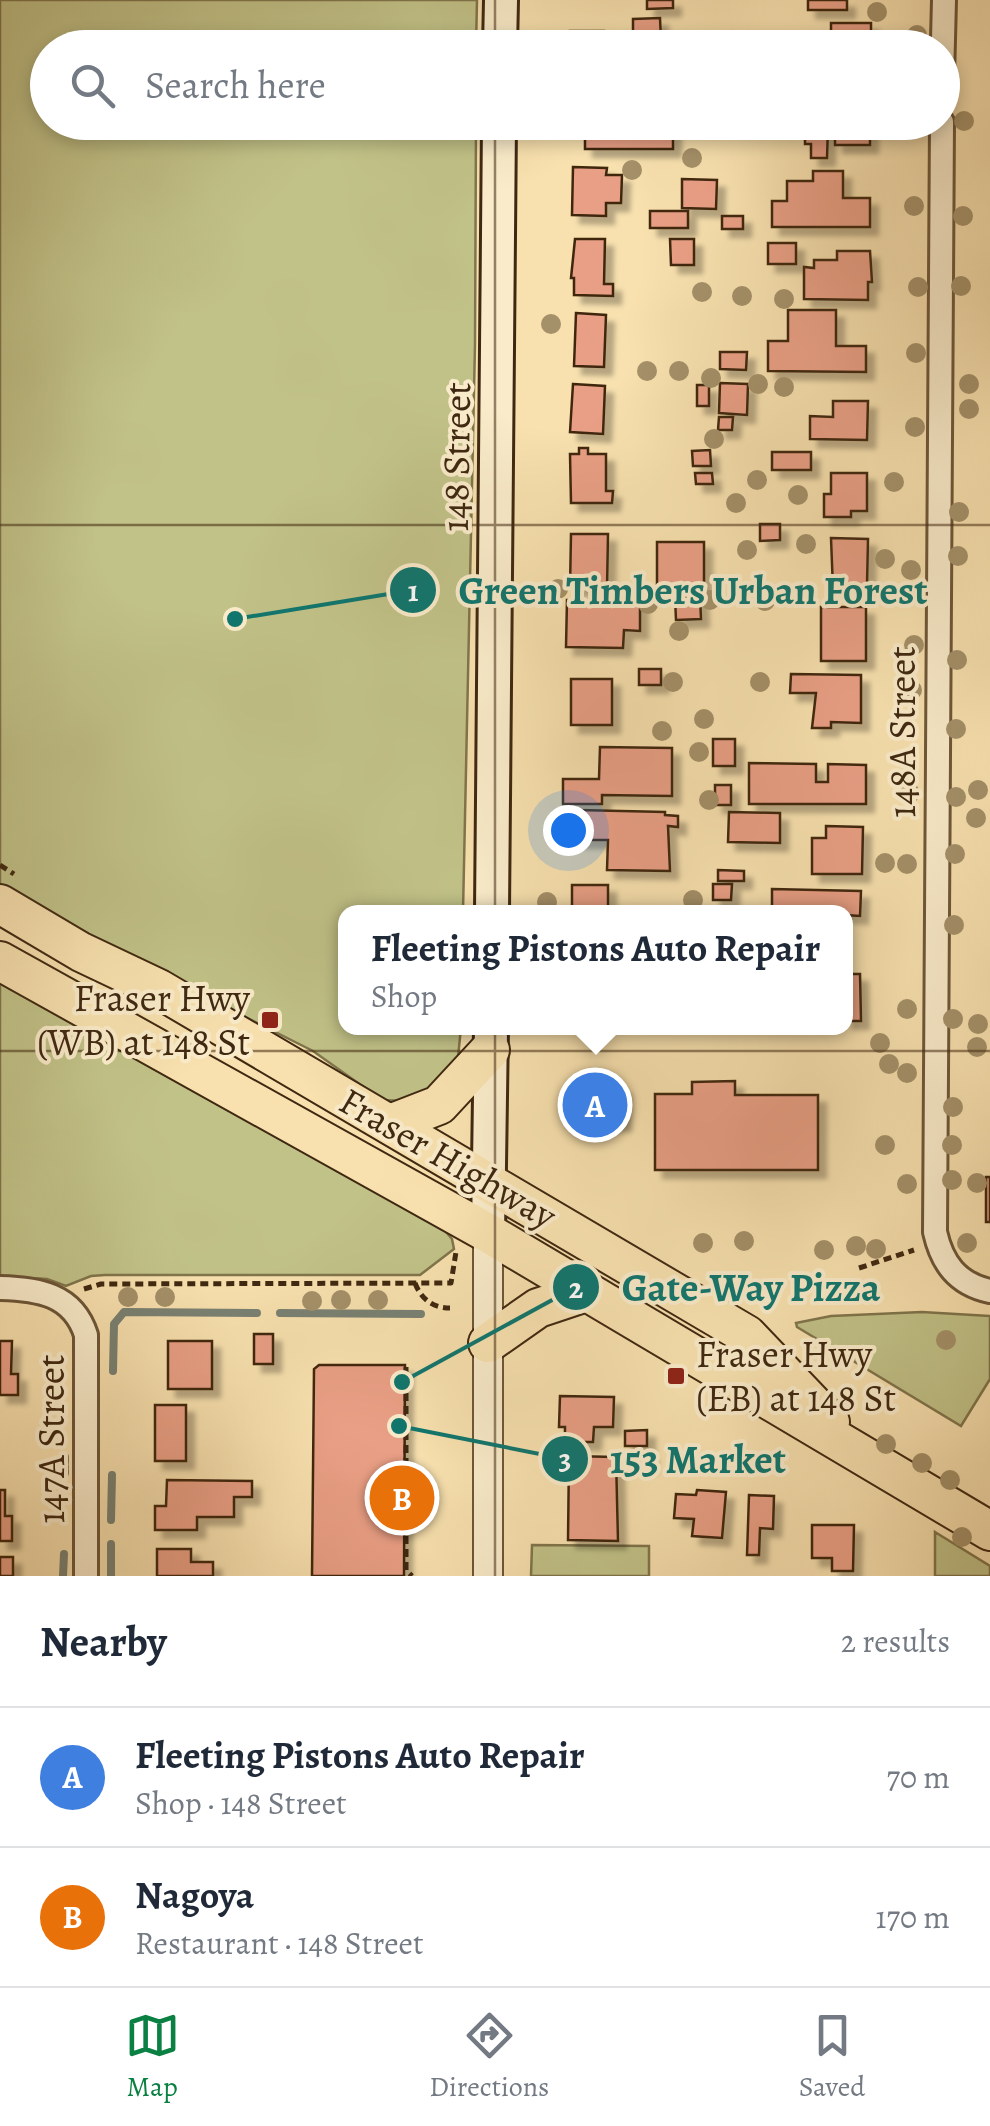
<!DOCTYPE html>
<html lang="en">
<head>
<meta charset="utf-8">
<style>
  :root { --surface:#fff; --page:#f2f2f3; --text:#1f2937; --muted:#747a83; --line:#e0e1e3; --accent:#0b8043 }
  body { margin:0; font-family:Alegreya,serif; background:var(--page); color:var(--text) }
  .you { position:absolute; left:568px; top:830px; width:35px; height:35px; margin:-25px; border:8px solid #fff; border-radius:50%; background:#1a73e8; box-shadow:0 0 0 15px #1a73e833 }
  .badge { display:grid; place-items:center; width:65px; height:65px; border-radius:50%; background:var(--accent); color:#fff; font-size:32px; font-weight:700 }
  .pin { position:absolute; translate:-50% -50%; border:5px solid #fff; box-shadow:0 2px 10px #0006 }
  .popup { position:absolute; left:338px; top:905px; width:515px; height:130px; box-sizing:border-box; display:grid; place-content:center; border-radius:20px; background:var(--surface); filter:drop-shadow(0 2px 8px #0005); font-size:32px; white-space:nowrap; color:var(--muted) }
  .popup b { font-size:38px; color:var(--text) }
  .popup::after { content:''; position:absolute; left:50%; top:100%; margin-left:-20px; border:20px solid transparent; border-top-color:var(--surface) }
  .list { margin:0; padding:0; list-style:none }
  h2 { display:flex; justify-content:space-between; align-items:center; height:130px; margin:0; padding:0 40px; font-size:42px }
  h2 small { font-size:32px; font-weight:400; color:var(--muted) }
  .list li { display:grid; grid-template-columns:65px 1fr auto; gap:30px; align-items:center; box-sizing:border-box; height:140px; padding:0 40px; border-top:2px solid var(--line) }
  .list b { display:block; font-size:38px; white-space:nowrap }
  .list p { margin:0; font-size:32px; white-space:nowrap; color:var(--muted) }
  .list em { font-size:32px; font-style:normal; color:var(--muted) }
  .icon { flex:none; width:55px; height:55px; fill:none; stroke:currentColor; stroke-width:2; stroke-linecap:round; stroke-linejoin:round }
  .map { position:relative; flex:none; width:990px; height:1576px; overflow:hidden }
  .search { position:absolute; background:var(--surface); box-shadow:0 5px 15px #0003; left:30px; right:30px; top:30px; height:110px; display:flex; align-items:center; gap:25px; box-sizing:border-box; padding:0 35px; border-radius:55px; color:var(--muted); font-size:38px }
  .sheet { height:410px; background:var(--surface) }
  nav { display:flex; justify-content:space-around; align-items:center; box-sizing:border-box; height:140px; border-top:2px solid var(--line); background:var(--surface); font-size:28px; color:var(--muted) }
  nav a { display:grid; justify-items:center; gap:5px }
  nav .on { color:var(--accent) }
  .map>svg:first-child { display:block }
</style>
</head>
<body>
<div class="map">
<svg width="990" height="1576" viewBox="0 0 990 1576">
  <defs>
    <filter id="shadow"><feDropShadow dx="8" dy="8" stdDeviation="2.5" flood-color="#0004"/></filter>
  </defs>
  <rect width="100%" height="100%" fill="#f8e1af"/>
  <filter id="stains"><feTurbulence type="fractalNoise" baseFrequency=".002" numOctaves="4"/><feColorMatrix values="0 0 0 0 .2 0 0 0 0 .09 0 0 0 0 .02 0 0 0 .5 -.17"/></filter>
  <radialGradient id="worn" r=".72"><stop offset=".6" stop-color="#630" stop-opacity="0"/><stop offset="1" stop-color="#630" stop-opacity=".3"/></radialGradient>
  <!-- green -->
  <path fill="#c1c288" stroke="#80754c" stroke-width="2.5" d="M0,0H477L476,47L48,48V122L476,123L475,344L463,912H345V1028H461L458,1057L447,1081L407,1101L382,1100L313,1051L0,894Z
    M0,982L162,1069L441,1226L452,1239L454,1249L420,1275H105L91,1276L66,1286L47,1279L0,1276Z
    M922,1312L990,1316V1379L961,1426L797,1327L796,1323L831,1316Z
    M935,1532L990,1566V1576H935Z
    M532,1545L649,1546V1576H531Z"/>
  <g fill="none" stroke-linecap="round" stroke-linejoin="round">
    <!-- stream -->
    <path stroke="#798173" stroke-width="8" d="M280,1313L421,1314
      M113,1371L114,1324L124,1312L257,1313
      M65,1457V1473
      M111,1520L112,1475
      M63,1576L64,1554
      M111,1576V1544"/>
  </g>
  <!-- building -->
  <path fill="#e99f85" stroke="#3f2811" stroke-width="2.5" filter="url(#shadow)" d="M647,0H673V8L647,9Z
    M808,0H847V10H808Z
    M660,18L661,41L633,42V19Z
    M831,23H871V47L831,48Z
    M570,31H604V48H570Z
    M589,122H659V129H673V149H585V129H589Z
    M835,122H870V145H835Z
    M805,127H828L827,158H811V144H805Z
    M573,167L607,168L606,175H622L621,203H606V216L572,215Z
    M813,171H843V198H870V227H772V201H787V181H813Z
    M682,179L717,180L716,209L682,208Z
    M650,211H688V228H650Z
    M722,216H743V229H722Z
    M575,239H605L604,284H613V296L574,295V278H571Z
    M670,239H694V265H671Z
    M768,243H796V264H768Z
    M837,251H870L872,282H868V300L804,299V267L814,268V260H837Z
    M788,310H836V346H866V372L768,371V341H788Z
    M576,313L606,315L604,367L574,366Z
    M720,352H747L746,370L720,369Z
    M720,383L748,384L747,415L719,413Z
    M573,384L605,386L603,434L570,432Z
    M697,385H709V406H697Z
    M833,401H868L867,440L810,439V416L833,417Z
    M719,417H733L732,430H718Z
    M579,448H588V454H606V491H613L612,503H571L570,454H579Z
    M710,450L711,466H693L692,451Z
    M772,452H811V470H772Z
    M695,473H712L713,484H696Z
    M831,473H867V511H851V517H824V494H831Z
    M760,524H780V540L760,541Z
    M571,534H608L607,588H570Z
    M831,538L868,539L867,585L833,589Z
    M657,542H704V587H657Z
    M700,596L701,619L676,620L675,597Z
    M567,600H640V631L624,630L623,648L566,647Z
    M821,607H866V661H821Z
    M639,669H661V685H639Z
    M791,674L861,675V723L831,722V728H812L816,693H790Z
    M571,679H612V725H571Z
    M713,739H735V766H713Z
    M600,747L672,748V796L602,795V804H563V779H599Z
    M749,763L816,764V782H828V764L866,765V804H749Z
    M715,785H731V805H715Z
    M578,810L665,812V815L678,816V827L668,826L670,871L607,870L608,840H578Z
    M729,812L780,813V843L728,842Z
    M826,826L863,827L862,874H812V838H826Z
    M718,870L744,871V881H718Z
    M713,884H732L731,900H713Z
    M572,885H608V912H568V909H572Z
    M772,889L861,891L860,916L845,915V912H768L772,909Z
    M845,974H860L861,1021H845Z
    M735,1081V1095H818V1170H655V1094H692V1082Z
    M623,1087V1123H567V1088Z
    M986,1177H990V1222H986Z
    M254,1334H273V1364H254Z
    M0,1341H12L11,1374H18V1395H0Z
    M168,1341H212V1389H168Z
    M319,1365H405L404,1576H312L314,1369Z
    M560,1396L614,1397L613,1427H594L593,1442H565V1427H559Z
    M155,1405H186V1461H155Z
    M647,1430V1446H625V1431Z
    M637,1451H649V1465H637Z
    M569,1456L616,1457L618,1541L568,1540Z
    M167,1480L252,1481V1497H234V1517H197V1530H155V1506H166Z
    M0,1490H5V1516H12V1541H0Z
    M697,1490L726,1492L722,1538L692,1536L694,1519L674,1518L676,1494L696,1495Z
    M749,1495L774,1496L773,1529L760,1528L759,1555H747Z
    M812,1525H854L853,1571H832V1558H812Z
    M157,1549H191V1562H213V1576H157Z
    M0,1557H13V1576H0Z"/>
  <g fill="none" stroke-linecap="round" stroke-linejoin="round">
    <!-- minor casing -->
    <g stroke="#6d5638" stroke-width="28">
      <path id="minor" d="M942,78L944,0
        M942,122L935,1232C942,1263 957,1284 990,1291
        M0,1288C38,1289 73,1294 86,1335V1576"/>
    </g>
    <!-- tertiary casing -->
    <g stroke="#6d5638" stroke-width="32">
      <path id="tertiary" d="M488,1576V1233"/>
    </g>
    <!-- secondary casing -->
    <g stroke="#3f2811" stroke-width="38">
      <path id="secondary" d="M500,48L501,0
        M492,912L499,122
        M488,1233L491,1028"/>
    </g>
    <!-- primary casing -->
    <g stroke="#3f2811" stroke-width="42">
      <path id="primary" d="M0,904L81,952L159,989L747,1335L830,1422
        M0,961L488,1233L990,1531
        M390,1124L439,1105L490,1050
        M488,1343L538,1308L586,1292"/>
    </g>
    <!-- path -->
    <path stroke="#3f2811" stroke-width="5" stroke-dasharray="8 5" stroke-linecap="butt" d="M0,865L14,874
      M859,1268L914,1250
      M415,1283C421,1299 433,1308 450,1308
      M84,1289L101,1284L451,1283L456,1252
      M406,1367V1570L412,1576"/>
    <!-- minor -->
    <use href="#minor" stroke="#faeccb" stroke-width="22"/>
    <!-- tertiary -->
    <use href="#tertiary" stroke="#faeccb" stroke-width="28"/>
    <!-- secondary -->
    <use href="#secondary" stroke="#faeccb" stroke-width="32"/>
    <!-- primary -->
    <use href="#primary" stroke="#f8e1af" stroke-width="38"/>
  </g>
  <!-- trees -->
  <g fill="#a49069">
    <circle cx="877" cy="12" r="10"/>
    <circle cx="917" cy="35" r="10"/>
    <circle cx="964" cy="121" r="10"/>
    <circle cx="692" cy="158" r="10"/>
    <circle cx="632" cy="170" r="10"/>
    <circle cx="914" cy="206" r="10"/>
    <circle cx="963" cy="216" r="10"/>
    <circle cx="961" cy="286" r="10"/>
    <circle cx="918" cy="287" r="10"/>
    <circle cx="702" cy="292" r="10"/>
    <circle cx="742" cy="296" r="10"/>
    <circle cx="784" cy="299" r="10"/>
    <circle cx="551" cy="324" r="10"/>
    <circle cx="916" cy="353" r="10"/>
    <circle cx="647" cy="371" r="10"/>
    <circle cx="679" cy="371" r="10"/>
    <circle cx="711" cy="378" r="10"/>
    <circle cx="758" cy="384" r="10"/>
    <circle cx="969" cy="384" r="10"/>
    <circle cx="784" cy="387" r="10"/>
    <circle cx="969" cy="409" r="10"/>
    <circle cx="915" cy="427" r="10"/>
    <circle cx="714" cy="439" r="10"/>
    <circle cx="757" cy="480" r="10"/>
    <circle cx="894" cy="482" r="10"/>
    <circle cx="798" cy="495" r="10"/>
    <circle cx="736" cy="503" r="10"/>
    <circle cx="959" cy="512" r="10"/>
    <circle cx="806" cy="544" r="10"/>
    <circle cx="747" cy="550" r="10"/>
    <circle cx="958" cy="556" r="10"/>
    <circle cx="885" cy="559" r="10"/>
    <circle cx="911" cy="570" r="10"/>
    <circle cx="558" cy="589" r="10"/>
    <circle cx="710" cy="600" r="10"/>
    <circle cx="765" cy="601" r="10"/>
    <circle cx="648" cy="604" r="10"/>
    <circle cx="679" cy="631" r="10"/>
    <circle cx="914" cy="645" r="10"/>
    <circle cx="957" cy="660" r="10"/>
    <circle cx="673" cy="682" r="10"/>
    <circle cx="760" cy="682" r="10"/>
    <circle cx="912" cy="690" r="10"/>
    <circle cx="704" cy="719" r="10"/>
    <circle cx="956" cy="729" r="10"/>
    <circle cx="662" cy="731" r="10"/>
    <circle cx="699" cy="752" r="10"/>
    <circle cx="978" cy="790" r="10"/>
    <circle cx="910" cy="793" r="10"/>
    <circle cx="956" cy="797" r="10"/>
    <circle cx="709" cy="800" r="10"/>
    <circle cx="976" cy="818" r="10"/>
    <circle cx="955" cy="854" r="10"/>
    <circle cx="885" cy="863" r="10"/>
    <circle cx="907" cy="864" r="10"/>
    <circle cx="693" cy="900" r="10"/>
    <circle cx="547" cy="902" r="10"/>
    <circle cx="954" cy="925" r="10"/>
    <circle cx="907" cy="1009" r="10"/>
    <circle cx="953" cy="1019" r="10"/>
    <circle cx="978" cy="1024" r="10"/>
    <circle cx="880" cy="1043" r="10"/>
    <circle cx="977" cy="1047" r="10"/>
    <circle cx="889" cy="1064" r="10"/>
    <circle cx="907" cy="1073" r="10"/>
    <circle cx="953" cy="1107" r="10"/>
    <circle cx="885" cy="1145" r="10"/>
    <circle cx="952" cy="1145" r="10"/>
    <circle cx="952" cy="1180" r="10"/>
    <circle cx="977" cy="1183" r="10"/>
    <circle cx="907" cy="1184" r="10"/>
    <circle cx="744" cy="1241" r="10"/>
    <circle cx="703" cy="1243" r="10"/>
    <circle cx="967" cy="1243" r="10"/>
    <circle cx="856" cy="1246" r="10"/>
    <circle cx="876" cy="1249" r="10"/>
    <circle cx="824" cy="1250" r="10"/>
    <circle cx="128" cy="1297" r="10"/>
    <circle cx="165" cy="1297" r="10"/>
    <circle cx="341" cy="1300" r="10"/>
    <circle cx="378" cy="1300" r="10"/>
    <circle cx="312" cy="1301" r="10"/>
    <circle cx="946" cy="1340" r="10"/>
    <circle cx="886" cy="1444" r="10"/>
    <circle cx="922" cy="1463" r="10"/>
    <circle cx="950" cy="1480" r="10"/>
    <circle cx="962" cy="1537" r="10"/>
  </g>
  <!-- grid -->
  <path fill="none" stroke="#3f2811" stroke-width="2.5" stroke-opacity="0.55" d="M495,0V48M495,122V1576M0,525H990M0,1051H990"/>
  <!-- markers -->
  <g fill="#8f2418" stroke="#faeccb" stroke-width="4">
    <rect x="260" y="1010" width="20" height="20" rx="5"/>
    <rect x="666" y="1366" width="20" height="20" rx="5"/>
  </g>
  <g text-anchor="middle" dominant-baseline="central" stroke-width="8" stroke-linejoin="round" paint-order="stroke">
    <!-- street labels -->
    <g font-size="38" fill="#3f2811" stroke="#faeccb">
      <text transform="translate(456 457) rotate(-89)">148 Street</text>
      <text transform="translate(902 732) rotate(-90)">148A Street</text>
      <text transform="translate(448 1158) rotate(30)">Fraser Highway</text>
      <text transform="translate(51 1439) rotate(-90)">147A Street</text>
    </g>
    <!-- poi labels -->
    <g font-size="38" fill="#3f2811" stroke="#faeccb" text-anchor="end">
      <text x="250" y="998">Fraser Hwy<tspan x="250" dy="44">(WB) at 148 St</tspan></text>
      <text x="696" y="1354" text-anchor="start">Fraser Hwy<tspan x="696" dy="44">(EB) at 148 St</tspan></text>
    </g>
  </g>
  <!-- callouts -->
  <path fill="none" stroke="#0f766e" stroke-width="4" d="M235 619L413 590M402 1382L576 1287M399 1426L565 1459"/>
  <g fill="#0f766e" stroke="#faeccb" stroke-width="4">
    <circle cx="235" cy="619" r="10"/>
    <circle cx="402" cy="1382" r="10"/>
    <circle cx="399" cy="1426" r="10"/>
    <circle cx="413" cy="590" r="25"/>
    <circle cx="576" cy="1287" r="25"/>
    <circle cx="565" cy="1459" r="25"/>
  </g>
  <g font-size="30" text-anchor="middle" font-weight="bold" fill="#fff">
    <text x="413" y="601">1</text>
    <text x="576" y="1298">2</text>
    <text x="565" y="1469">3</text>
  </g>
  <g font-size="40" text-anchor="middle" font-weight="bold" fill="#0f766e" stroke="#faeccb" stroke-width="8" stroke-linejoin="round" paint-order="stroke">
    <text x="693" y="604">Green Timbers Urban Forest</text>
    <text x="751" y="1301">Gate-Way Pizza</text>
    <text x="698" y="1473">153 Market</text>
  </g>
  <rect width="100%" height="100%" filter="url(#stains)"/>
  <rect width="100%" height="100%" fill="url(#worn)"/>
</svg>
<div class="you"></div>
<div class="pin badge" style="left:595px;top:1105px;background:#3f7fe0">A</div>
<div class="popup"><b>Fleeting Pistons Auto Repair</b>Shop</div>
<div class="pin badge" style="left:402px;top:1498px;background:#e8710a">B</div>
<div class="search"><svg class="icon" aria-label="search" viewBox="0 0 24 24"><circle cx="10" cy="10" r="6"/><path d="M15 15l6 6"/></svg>Search here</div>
</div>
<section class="sheet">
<h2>Nearby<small>2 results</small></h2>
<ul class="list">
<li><span class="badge" style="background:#3f7fe0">A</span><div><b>Fleeting Pistons Auto Repair</b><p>Shop · 148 Street</p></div><em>70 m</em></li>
<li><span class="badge" style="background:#e8710a">B</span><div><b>Nagoya</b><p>Restaurant · 148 Street</p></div><em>170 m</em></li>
</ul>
</section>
<nav>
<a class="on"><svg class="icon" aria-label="map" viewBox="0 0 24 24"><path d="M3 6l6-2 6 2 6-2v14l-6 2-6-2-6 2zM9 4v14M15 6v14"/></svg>Map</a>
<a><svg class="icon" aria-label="directions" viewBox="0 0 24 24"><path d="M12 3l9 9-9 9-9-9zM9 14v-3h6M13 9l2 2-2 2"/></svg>Directions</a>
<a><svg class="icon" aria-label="saved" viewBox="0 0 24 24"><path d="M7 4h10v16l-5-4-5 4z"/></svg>Saved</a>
</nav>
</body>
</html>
